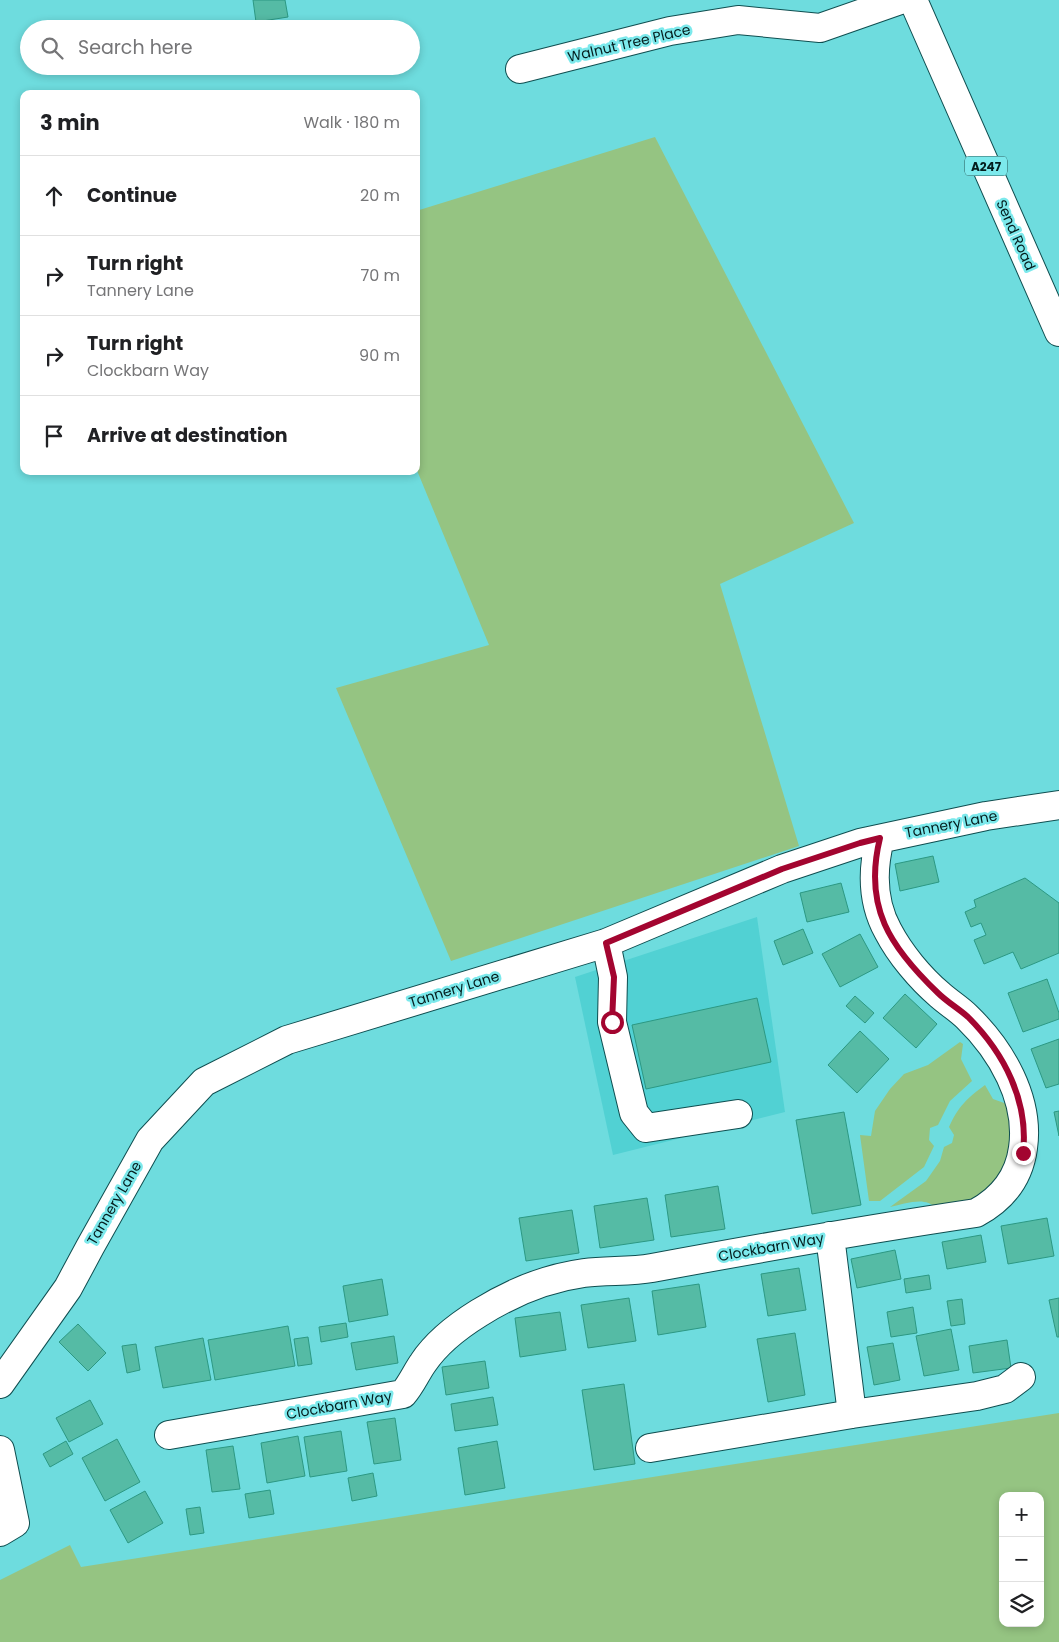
<!DOCTYPE html>
<html lang="en">
<head>
<meta charset="utf-8">
<style>
  :root { --surface:#fff; --page:#f6f6f6; --text:#202124; --muted:#757577; --line:#e0e0e0 }
  body { margin:0; font-family:Poppins,sans-serif; background:var(--page); color:var(--text) }
  .controls { position:absolute; right:15px; bottom:15px; display:grid; overflow:hidden; border-radius:10px; box-shadow:0 2px 8px #0003 }
  .controls button { width:45px; height:45px; display:grid; place-items:center; padding:0; border:0; border-bottom:1px solid var(--line); background:var(--surface); color:var(--text); font:25px sans-serif }
  .stop { position:absolute; width:15px; height:15px; margin:-11px; border:4px solid #a30530; border-radius:50%; background:#fff }
  .stop.end { background:#a30530; border-color:#fff; box-shadow:0 1px 5px #0008 }
  .list { margin:0; padding:0; list-style:none }
  h2 { display:flex; justify-content:space-between; align-items:center; height:65px; margin:0; padding:0 20px; font-size:21px }
  h2 small { font-size:16px; font-weight:400; color:var(--muted) }
  .list li { display:grid; grid-template-columns:32px 1fr auto; gap:15px; align-items:center; box-sizing:border-box; height:80px; padding:0 20px; border-top:1px solid var(--line) }
  .list b { display:block; font-size:19px; white-space:nowrap }
  .list p { margin:0; font-size:16px; white-space:nowrap; color:var(--muted) }
  .list em { font-size:16px; font-style:normal; color:var(--muted) }
  .icon { flex:none; width:28px; height:28px; fill:none; stroke:currentColor; stroke-width:2; stroke-linecap:round; stroke-linejoin:round }
  .map { position:relative; flex:none; width:1059px; height:1642px; overflow:hidden }
  .search { position:absolute; background:var(--surface); box-shadow:0 2px 8px #0003; left:20px; top:20px; width:400px; height:55px; display:flex; align-items:center; gap:12px; box-sizing:border-box; padding:0 18px; border-radius:28px; color:var(--muted); font-size:19px }
  .panel { position:absolute; background:var(--surface); box-shadow:0 2px 8px #0003; left:20px; top:90px; width:400px; height:385px; border-radius:10px }
  .map>svg:first-child { display:block }
</style>
</head>
<body>
<div class="map">
<svg width="1059" height="1642" viewBox="0 0 1059 1642">
  <rect width="100%" height="100%" fill="#6edcde"/>
  <!-- built -->
  <path fill="#51d1d3" d="M757,917L785,1112L613,1155L575,977Z"/>
  <!-- green -->
  <path fill="#95c482" fill-rule="evenodd" d="M655,137L854,523L720,584L799,846L451,961L336,688L489,645L416,468V211Z
    M960,1042L963,1044L961,1059L972,1081L950,1101L938,1125L930,1128L929,1140L934,1146L924,1167L880,1201H869L860,1135L871,1136L875,1111L890,1089L904,1074L928,1065Z
    M985,1085L993,1099L1007,1104C1023,1159 1001,1201 942,1208C935,1209 931,1202 924,1202C916,1200 899,1205 890,1207L926,1181L940,1161L944,1147L952,1143L954,1135L949,1127C958,1107 967,1098 985,1085Z
    M1059,1413V1642H0V1580L70,1545L81,1567ZM1003,1496H1040V1623H1003Z"/>
  <!-- building -->
  <path fill="#55bba5" stroke="#2c9883" d="M253,0H285L288,17L256,22Z
    M933,856L939,882L900,891L895,864Z
    M1025,878L1059,903V953L1021,969L1013,952L984,964L974,940L986,935L981,923L971,927L965,912L976,907L974,900Z
    M841,883L849,912L807,922L800,893Z
    M803,929L813,953L783,965L774,941Z
    M860,934L878,967L840,987L822,954Z
    M1047,979L1059,1013V1019L1023,1032L1008,993Z
    M905,994L937,1024L916,1048L883,1018Z
    M855,996L874,1013L865,1023L846,1006Z
    M757,998L771,1062L646,1089L632,1025Z
    M860,1031L889,1059L857,1093L828,1065Z
    M1059,1039V1084L1046,1088L1031,1049Z
    M1059,1111V1136L1054,1112Z
    M844,1112L861,1205L812,1214L796,1120Z
    M718,1186L725,1229L671,1237L665,1195Z
    M647,1198L654,1240L600,1248L594,1206Z
    M572,1210L579,1253L526,1261L519,1218Z
    M1047,1218L1054,1256L1008,1264L1001,1226Z
    M981,1235L986,1262L947,1269L942,1242Z
    M895,1250L901,1279L857,1288L851,1259Z
    M799,1268L806,1310L768,1316L761,1274Z
    M929,1275L931,1289L906,1293L904,1279Z
    M382,1279L388,1315L349,1322L343,1286Z
    M699,1284L706,1327L658,1335L652,1291Z
    M629,1298L636,1341L588,1348L581,1305Z
    M1059,1298V1337H1057L1049,1300Z
    M962,1299L965,1324L951,1326L947,1301Z
    M913,1307L917,1333L891,1337L887,1312Z
    M560,1312L566,1350L520,1357L515,1318Z
    M346,1323L348,1337L321,1342L319,1327Z
    M78,1324L106,1353L88,1371L59,1342Z
    M288,1326L295,1366L215,1380L208,1340Z
    M951,1329L959,1370L924,1376L916,1336Z
    M795,1333L805,1395L768,1402L757,1339Z
    M394,1336L398,1363L356,1370L351,1343Z
    M308,1337L312,1364L298,1366L294,1339Z
    M203,1338L211,1380L163,1388L155,1347Z
    M1007,1340L1011,1368L973,1373L969,1346Z
    M893,1343L900,1380L874,1385L867,1347Z
    M136,1344L140,1370L127,1373L122,1346Z
    M485,1361L489,1388L446,1395L442,1367Z
    M624,1384L635,1464L594,1470L582,1390Z
    M493,1397L498,1425L455,1431L451,1404Z
    M90,1400L103,1424L69,1442L56,1418Z
    M395,1418L401,1460L374,1464L367,1422Z
    M341,1431L347,1471L310,1477L304,1437Z
    M298,1436L305,1476L267,1483L261,1443Z
    M117,1439L140,1482L105,1501L82,1458Z
    M66,1441L73,1454L50,1467L43,1454Z
    M497,1441L505,1488L465,1495L458,1448Z
    M233,1446L240,1489L212,1492L206,1450Z
    M373,1473L377,1496L352,1501L348,1478Z
    M270,1490L274,1514L249,1518L245,1494Z
    M145,1491L163,1523L128,1543L110,1510Z
    M200,1507L204,1533L190,1535L186,1509Z"/>
  <g fill="none" stroke-linecap="round" stroke-linejoin="round">
    <!-- minor casing -->
    <g stroke="#0f4e50" stroke-width="30">
      <path id="minor" d="M520,69L670,31L738,20L820,28L900,0
        M606,943L613,977L612,1022L634,1113L646,1128L738,1114
        M830,1236L852,1414
        M0,1384L68,1288L90,1247L150,1140L204,1082L287,1040L606,943L782,869L860,843L986,816L1059,805
        M169,1435L403,1394C411,1385 416,1373 423,1363C437,1342 458,1326 479,1313C511,1293 547,1278 584,1273C607,1270 630,1272 652,1268C760,1248 868,1229 976,1213C1002,1199 1019,1178 1023,1148C1030,1099 1001,1050 967,1017C959,1009 949,1003 940,995C920,978 900,954 888,931C872,902 872,870 880,839
        M650,1448L852,1414L977,1396L1005,1389L1021,1377
        M0,1450L15,1523L0,1532"/>
    </g>
    <!-- major casing -->
    <g stroke="#0f4e50" stroke-width="30">
      <path id="major" d="M913,0L1059,332"/>
    </g>
    <!-- minor -->
    <use href="#minor" stroke="#fff" stroke-width="28"/>
    <!-- major -->
    <use href="#major" stroke="#fff" stroke-width="28"/>
  </g>
  <g fill="none" stroke-linecap="round" stroke-linejoin="round">
    <!-- route -->
    <path stroke="#a30530" stroke-width="6" d="M612,1022L614,977L606,943L782,869L860,843L880,838C863,907 890,947 938,993C947,1002 958,1008 968,1017C1004,1053 1029,1101 1023,1153"/>
  </g>
  <g text-anchor="middle" dominant-baseline="central" stroke-width="5" stroke-linejoin="round" paint-order="stroke">
    <!-- shield labels -->
    <rect fill="#7ce9ec" stroke="#285a5b" stroke-width="1" x="965" y="156.5" width="42" height="19" rx="4"/>
    <g font-size="12" font-weight="bold" fill="#041d1d">
      <text x="986" y="166">A247</text>
    </g>
    <!-- street labels -->
    <g font-size="14" fill="#041d1d" stroke="#7ce9ec">
      <text transform="translate(629 43) rotate(-13)">Walnut Tree Place</text>
      <text transform="translate(1016 235) rotate(66)">Send Road</text>
      <text transform="translate(951 824) rotate(-11)">Tannery Lane</text>
      <text transform="translate(454 989) rotate(-17)">Tannery Lane</text>
      <text transform="translate(114 1203) rotate(-60)">Tannery Lane</text>
      <text transform="translate(771 1247) rotate(-10)">Clockbarn Way</text>
      <text transform="translate(339 1405) rotate(-10)">Clockbarn Way</text>
    </g>
  </g>
</svg>
<div class="controls">
<button>+</button>
<button>−</button>
<button><svg class="icon" aria-label="layers" viewBox="0 0 24 24"><path d="M12 4l9 5-9 5-9-5zM3 14l9 5 9-5"/></svg></button>
</div>
<div class="stop" style="left:612px;top:1022px"></div>
<div class="stop end" style="left:1023px;top:1153px"></div>
<div class="search"><svg class="icon" aria-label="search" viewBox="0 0 24 24"><circle cx="10" cy="10" r="6"/><path d="M15 15l6 6"/></svg>Search here</div>
<section class="panel">
<h2>3 min<small>Walk · 180 m</small></h2>
<ul class="list">
<li><svg class="icon" aria-label="ahead" viewBox="0 0 24 24"><path d="M12 20V5M6 11l6-6 6 6"/></svg><div><b>Continue</b></div><em>20 m</em></li>
<li><svg class="icon" aria-label="right" viewBox="0 0 24 24"><path d="M7 20v-9h11M14 6l5 5-5 5"/></svg><div><b>Turn right</b><p>Tannery Lane</p></div><em>70 m</em></li>
<li><svg class="icon" aria-label="right" viewBox="0 0 24 24"><path d="M7 20v-9h11M14 6l5 5-5 5"/></svg><div><b>Turn right</b><p>Clockbarn Way</p></div><em>90 m</em></li>
<li><svg class="icon" aria-label="arrive" viewBox="0 0 24 24"><path d="M6 21V4h12l-3 4 3 4H6"/></svg><div><b>Arrive at destination</b></div></li>
</ul>
</section>
</div>
</body>
</html>
